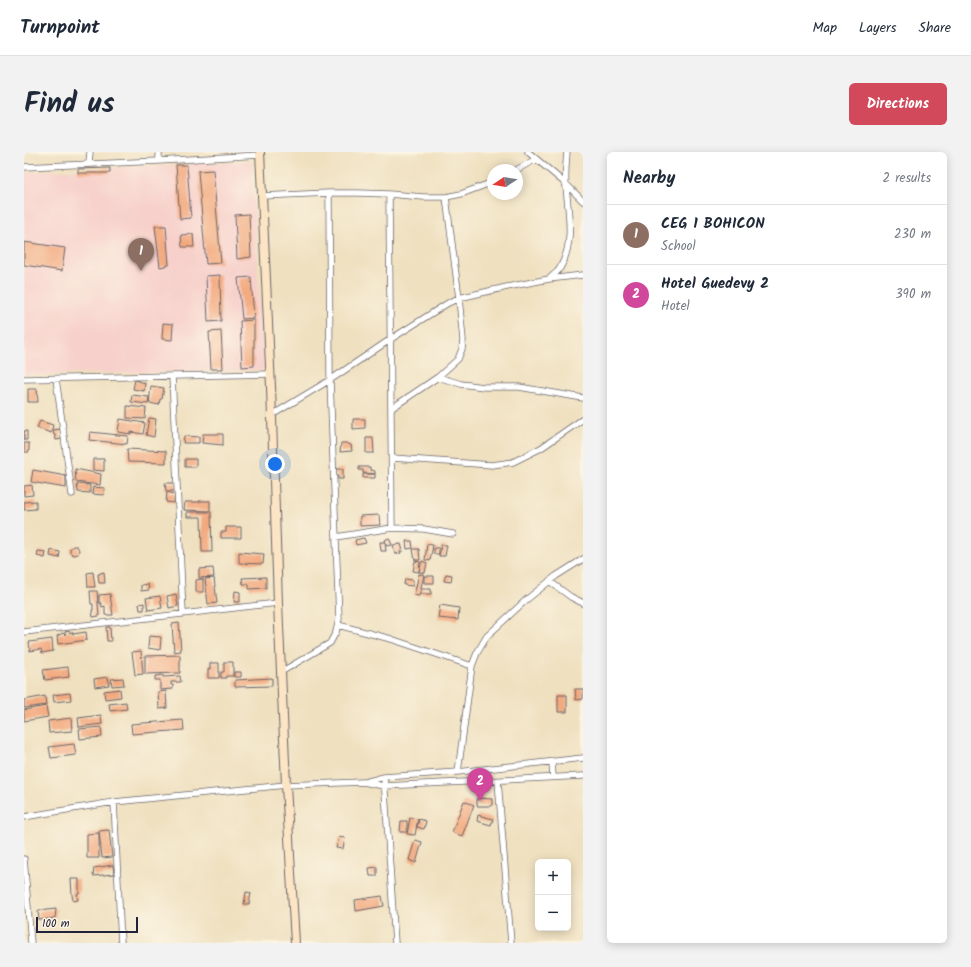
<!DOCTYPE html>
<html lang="en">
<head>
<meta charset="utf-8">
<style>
  :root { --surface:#fff; --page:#f2f2f3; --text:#1f2937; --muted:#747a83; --line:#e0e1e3; --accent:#d1495b }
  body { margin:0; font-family:Kalam,sans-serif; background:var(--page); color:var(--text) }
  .controls { position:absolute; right:12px; bottom:12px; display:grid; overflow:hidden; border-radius:6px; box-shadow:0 2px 10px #0003 }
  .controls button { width:36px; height:36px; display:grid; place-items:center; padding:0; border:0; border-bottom:1px solid var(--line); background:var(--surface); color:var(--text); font:20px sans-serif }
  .compass { position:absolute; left:463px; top:12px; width:36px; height:36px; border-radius:50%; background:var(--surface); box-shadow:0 2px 10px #0003; rotate:258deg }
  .scale { position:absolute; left:12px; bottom:10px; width:102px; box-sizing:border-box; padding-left:4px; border:2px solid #22223b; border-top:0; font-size:11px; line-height:14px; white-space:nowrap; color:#22223b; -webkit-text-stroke:3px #fcf5e5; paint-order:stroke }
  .you { position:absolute; left:251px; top:312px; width:14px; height:14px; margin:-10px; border:3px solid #fff; border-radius:50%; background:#1a73e8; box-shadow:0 0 0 6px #1a73e833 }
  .badge { display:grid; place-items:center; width:26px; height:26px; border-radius:50%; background:var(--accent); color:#fff; font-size:13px; font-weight:700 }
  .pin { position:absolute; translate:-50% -33px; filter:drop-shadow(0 1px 2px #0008) }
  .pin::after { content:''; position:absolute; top:21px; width:14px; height:12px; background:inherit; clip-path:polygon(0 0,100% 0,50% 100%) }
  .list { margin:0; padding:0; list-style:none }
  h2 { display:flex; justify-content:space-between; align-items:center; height:52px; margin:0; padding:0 16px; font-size:17px }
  h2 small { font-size:13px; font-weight:400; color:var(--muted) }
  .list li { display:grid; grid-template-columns:26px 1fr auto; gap:12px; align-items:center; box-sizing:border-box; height:60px; padding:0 16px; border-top:1px solid var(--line) }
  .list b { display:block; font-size:15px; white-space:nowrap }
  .list p { margin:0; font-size:13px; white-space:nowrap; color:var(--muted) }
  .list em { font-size:13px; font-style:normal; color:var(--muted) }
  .map { position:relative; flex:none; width:559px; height:791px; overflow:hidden; border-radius:6px }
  header { display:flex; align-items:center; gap:24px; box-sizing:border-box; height:56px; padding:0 20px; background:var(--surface); border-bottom:1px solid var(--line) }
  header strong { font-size:19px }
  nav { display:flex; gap:22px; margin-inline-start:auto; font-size:14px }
  .intro { display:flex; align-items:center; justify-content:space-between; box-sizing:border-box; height:96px; padding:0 24px }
  h1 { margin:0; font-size:28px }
  .button { padding:10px 18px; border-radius:6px; background:var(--accent); color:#fff; font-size:14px; font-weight:700 }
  main { display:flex; gap:24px; padding:0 24px }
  aside { flex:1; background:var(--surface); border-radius:6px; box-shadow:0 2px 10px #0003 }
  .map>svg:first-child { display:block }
</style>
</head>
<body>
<header>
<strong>Turnpoint</strong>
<nav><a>Map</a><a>Layers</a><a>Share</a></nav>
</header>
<div class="intro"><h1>Find us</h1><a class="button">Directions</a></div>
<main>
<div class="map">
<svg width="559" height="791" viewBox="0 0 559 791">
  <rect width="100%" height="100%" fill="#fcf5e5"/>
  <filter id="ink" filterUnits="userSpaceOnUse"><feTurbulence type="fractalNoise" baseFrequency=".025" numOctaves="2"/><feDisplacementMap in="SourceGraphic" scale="8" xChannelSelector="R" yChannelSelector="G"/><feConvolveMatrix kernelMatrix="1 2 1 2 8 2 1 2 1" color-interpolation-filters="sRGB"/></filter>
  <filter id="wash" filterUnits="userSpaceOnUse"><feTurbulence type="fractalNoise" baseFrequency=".012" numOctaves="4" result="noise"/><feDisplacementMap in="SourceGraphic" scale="16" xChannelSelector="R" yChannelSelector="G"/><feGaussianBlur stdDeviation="0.9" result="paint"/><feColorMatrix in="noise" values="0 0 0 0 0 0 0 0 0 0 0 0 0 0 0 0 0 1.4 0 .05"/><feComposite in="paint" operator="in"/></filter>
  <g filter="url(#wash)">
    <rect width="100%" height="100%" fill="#efe0bf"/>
    <!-- built -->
    <path fill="#f7d0cb" d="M227,9L240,218L0,223V20Z"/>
    <g id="blocks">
      <!-- building -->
      <path fill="#f3a97e" d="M152,13H163L167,66L156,67Z
        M86,16V21H54V17Z
        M189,18L197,111L182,112L174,19Z
        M225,62L227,105L213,107L211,63Z
        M131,74H142L145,113L136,115Z
        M169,82L170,95H158L157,83Z
        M0,90L41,96L38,119L0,113Z
        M196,123L197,169L184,170L182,124Z
        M227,125L230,166L218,167L214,126Z
        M230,168V214L218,215L216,169Z
        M139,171L149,172L148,188L138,187Z
        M197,179L199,217H187L185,180Z
        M111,228L121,231L120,239L109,237Z
        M127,234L140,236L138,247H136L135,253L125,251Z
        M4,237H13L14,250H4Z
        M108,243L125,245L124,252L107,250Z
        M103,254L122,256L121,267L103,266Z
        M125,266L132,267L130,285L122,283Z
        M96,267L121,271L119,282L107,280V282L94,280Z
        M329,267H341V276L329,277Z
        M16,269L29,273L27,281L13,276Z
        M36,277L38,287L32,288L31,283H30L29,278Z
        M0,279H3V288H0Z
        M66,280L104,284L103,292L65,288Z
        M179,282H199V293L178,291Z
        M160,284L175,285V291H159Z
        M342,286H349L350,301H342Z
        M0,291H5V300H0Z
        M317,291H322L327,293L328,299L316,300Z
        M103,297L142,299V311L104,310Z
        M69,307H80V319L69,318Z
        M161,307H172V315H161Z
        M335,315H346V318L351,319V322L339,321V318H335Z
        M51,317L77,322L76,333L52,330Z
        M312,317H319V327H314V324H312Z
        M9,318L42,324V336L7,330Z
        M339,322H351V326H339Z
        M141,331H152V339H142Z
        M53,332L66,333V341L54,340Z
        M8,333L9,343L0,344V334Z
        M69,335L81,336L80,343L68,342Z
        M143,340L151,342L150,351L142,350Z
        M12,349V357L0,358V350Z
        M175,349H186V359L160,358L161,350H176Z
        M163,360H187L188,400H178L177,365H163Z
        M355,363L356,373L336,374V364Z
        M202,375H217V386H197V380H202Z
        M340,386L342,391L332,393L331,388Z
        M365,386L368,393L363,394L361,388Z
        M382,389H388L389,396L383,397Z
        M356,390H361L362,399H357Z
        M377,392L379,399H376L377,401L371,402L369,393Z
        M403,392L409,393L406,409L401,408Z
        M417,393H423L421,404H415Z
        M49,394H53L55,398L54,402L50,403L46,401V397Z
        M410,396H415V402H410Z
        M389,397H395L396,408H391Z
        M27,398L36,400L35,406L26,404Z
        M14,399L22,400L21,406L13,404Z
        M215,400L240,402L239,412L215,411Z
        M391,409L396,410L395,420L389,419Z
        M398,409L403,411L401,421H400L395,420Z
        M189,416L190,425L175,426V417Z
        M69,420L71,435H64L63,421Z
        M80,420L81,431H75L74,422H76V421Z
        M395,422L400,423L395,444L390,443Z
        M422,422L428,423L427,430L420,429Z
        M400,424H410V431H400Z
        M242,425V436L225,437V432H219L218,426Z
        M190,426L193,451L184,452L181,427Z
        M179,427V440H172V428Z
        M381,427L389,428V434L380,433Z
        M124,432L125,438L117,439V433Z
        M397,437H407V442H397Z
        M66,439H73L75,464L69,465L68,458H69V452H67Z
        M211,439L216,440V450H210Z
        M86,442L89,463H81V454L78,455L77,451H75V443Z
        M152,442L154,454L145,456L143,444Z
        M136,444L138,456L124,458L122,446Z
        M120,451V458H116L115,452Z
        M416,453L435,456L434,468L414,466Z
        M155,471L157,499L150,500L148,472Z
        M82,475H86L87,489H83Z
        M45,479L46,481L48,480L49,482L62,480L63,488L34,492L33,484L39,481L41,483V480Z
        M125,484L137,485L136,498L124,496Z
        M28,487L29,499L18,501L17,497L6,499L5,490Z
        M117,499L119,522L111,523L108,500Z
        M156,503V521L121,522V504Z
        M200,510H209V524H202V526H197V520H200Z
        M186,511H195V526H184V517H186Z
        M44,515L45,525L21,528L19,518Z
        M210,520H217V525H210Z
        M139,523V525L156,524L157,530H147V533H149V537L136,538V528H131V524Z
        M84,525L85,533L71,535L70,527Z
        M99,526L100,533L88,534L87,527Z
        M248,526V534L211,535V528Z
        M96,537L97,545L81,547L80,539Z
        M551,537H559V547L552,548Z
        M142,539L143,556L135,557L134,540Z
        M46,541L47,548L30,550L29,543Z
        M534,543H543V560H534Z
        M21,544L22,553L0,556V548Z
        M102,550L103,557L86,559L85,552Z
        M22,554L24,565L0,569V558Z
        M77,563L78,572L55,575L54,566Z
        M47,566L48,579L25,581L24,569Z
        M159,568L160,578L108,582L107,572Z
        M77,575L78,585L56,587L55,577Z
        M50,592L52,603L27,606L25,595Z
        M453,646L468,647V654H453Z
        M440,649L450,653L438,684L428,680Z
        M454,663L469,667L467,673L453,669Z
        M386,666L394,667L391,683L383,682Z
        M395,667L402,669L400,677L393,675Z
        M377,669H383V680H376Z
        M85,678L88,705L78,706L75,679Z
        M75,681V706H63V682Z
        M315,685L321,686L319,697L312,696Z
        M391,688L398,690L392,711L385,708Z
        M89,713L90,722L69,724L70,716Z
        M353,715V724H346L345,716Z
        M47,727H55V741L53,742L54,748L49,749L48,743Z
        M222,740L227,741L225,752H220Z
        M358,744L360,754L332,759L331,748Z
        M32,757L31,766L15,768L14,759Z"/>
    </g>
  </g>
  <g filter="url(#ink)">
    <use href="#blocks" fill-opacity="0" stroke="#6a6469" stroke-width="1"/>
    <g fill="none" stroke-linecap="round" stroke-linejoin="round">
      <!-- street casing -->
      <g stroke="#6a6469" stroke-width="7">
        <path id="street" d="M135,0V9
          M504,0L542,32L559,49
          M65,12L66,0
          M0,15L135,9L236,3
          M492,18L512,7
          M365,42L368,376
          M238,44L305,41H334L365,42L399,45H422L437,42L469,30
          M525,127C529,123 534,120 536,116C551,90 544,61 542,34C541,23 542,11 543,0
          M148,224L159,462
          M414,225L437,232L460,235H495L559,246
          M0,227L246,222
          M32,227L48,342
          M368,256L414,225L434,207L438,197L439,188L435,146L422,45
          M248,263L306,228L367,187L424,151L435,146L483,135L525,127L559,123
          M368,306L468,313L489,310L517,296L559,267
          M312,385L368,376L400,377L429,382
          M525,429L547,445L559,451
          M314,473L367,487L448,514
          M0,480L254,451
          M257,520L306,491L312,480L315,467L306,228L305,41
          M528,609L529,625
          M434,620L448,514L453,501L463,484L502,448L532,424L559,407
          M360,625L371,791
          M474,629L487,791
          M341,630L360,625L434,620L559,606
          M90,650L97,791
          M0,665L90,650L262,633L339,630L360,634L559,624
          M0,707L7,791"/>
      </g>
      <!-- secondary casing -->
      <g stroke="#6a6469" stroke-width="10">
        <path id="secondary" d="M236,0L247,235L254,451L262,633L271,791"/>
      </g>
      <!-- street -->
      <use href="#street" stroke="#fff" stroke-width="5.5"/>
      <!-- secondary -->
      <use href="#secondary" stroke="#fce5c4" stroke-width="8"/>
    </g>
  </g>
</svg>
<div class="controls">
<button>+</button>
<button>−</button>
</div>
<svg class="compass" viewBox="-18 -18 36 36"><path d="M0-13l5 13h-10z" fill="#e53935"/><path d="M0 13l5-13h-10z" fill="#747a83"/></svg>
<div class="scale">100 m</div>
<div class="you"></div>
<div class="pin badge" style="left:117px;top:119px;background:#8d6e63">1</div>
<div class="pin badge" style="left:456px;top:649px;background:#d1479c">2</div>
</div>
<aside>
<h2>Nearby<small>2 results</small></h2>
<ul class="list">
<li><span class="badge" style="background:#8d6e63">1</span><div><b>CEG 1 BOHICON</b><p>School</p></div><em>230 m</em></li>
<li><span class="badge" style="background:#d1479c">2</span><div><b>Hotel Guedevy 2</b><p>Hotel</p></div><em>390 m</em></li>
</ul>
</aside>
</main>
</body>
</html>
